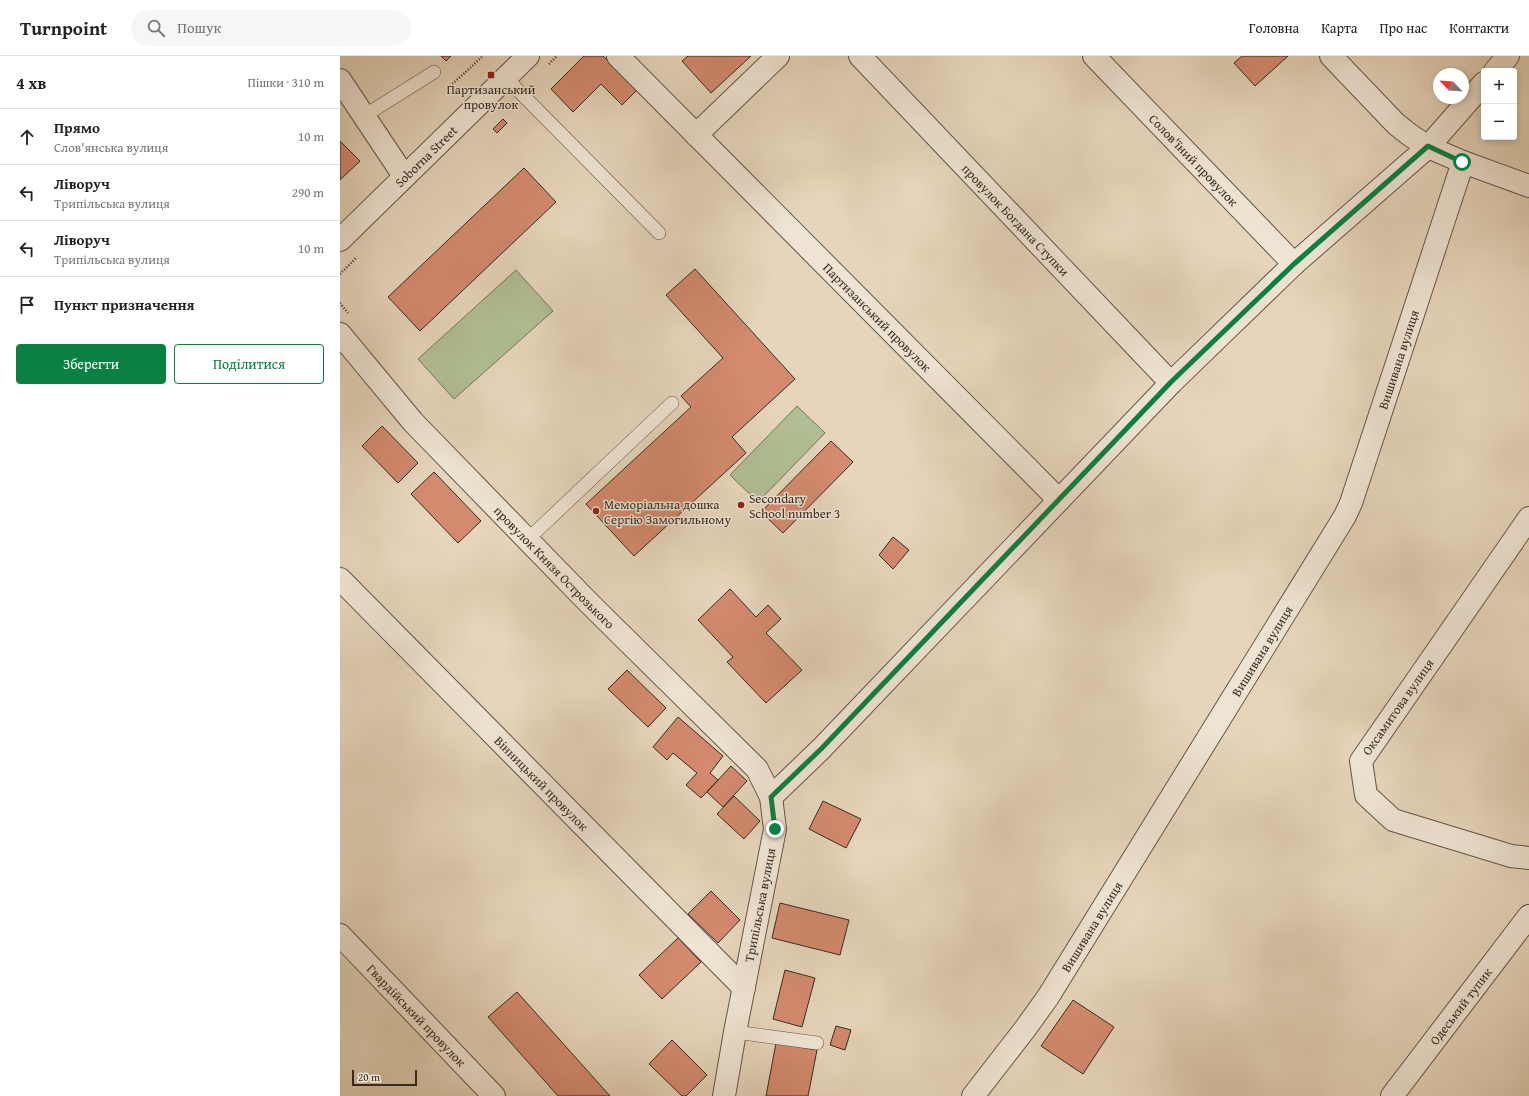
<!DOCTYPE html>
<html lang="uk">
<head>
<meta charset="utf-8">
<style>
  :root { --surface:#fff; --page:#f6f6f6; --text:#222; --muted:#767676; --line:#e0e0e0; --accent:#0b8043 }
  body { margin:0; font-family:"Gentium Book Plus",serif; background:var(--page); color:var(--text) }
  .controls { position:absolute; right:12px; top:12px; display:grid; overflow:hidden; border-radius:4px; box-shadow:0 2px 6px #0003 }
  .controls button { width:36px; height:36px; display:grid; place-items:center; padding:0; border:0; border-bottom:1px solid var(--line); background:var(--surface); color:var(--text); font:20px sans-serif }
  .compass { position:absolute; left:1093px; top:12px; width:36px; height:36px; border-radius:50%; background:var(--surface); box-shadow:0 2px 6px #0003; rotate:295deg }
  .scale { position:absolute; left:12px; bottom:10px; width:65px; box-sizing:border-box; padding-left:4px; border:2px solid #372b21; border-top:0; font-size:11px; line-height:14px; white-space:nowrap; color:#372b21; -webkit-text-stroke:3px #efe4d3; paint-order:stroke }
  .stop { position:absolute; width:12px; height:12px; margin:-9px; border:3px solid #0b8043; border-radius:50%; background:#fff }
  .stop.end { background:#0b8043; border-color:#fff; box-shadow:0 1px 4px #0008 }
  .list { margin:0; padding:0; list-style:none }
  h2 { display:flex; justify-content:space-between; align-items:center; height:52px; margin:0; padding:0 16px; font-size:17px }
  h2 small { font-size:13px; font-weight:400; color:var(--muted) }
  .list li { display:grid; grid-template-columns:26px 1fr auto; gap:12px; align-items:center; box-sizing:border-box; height:56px; padding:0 16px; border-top:1px solid var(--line) }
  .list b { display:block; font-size:15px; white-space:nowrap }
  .list p { margin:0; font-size:13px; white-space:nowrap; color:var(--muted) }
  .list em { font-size:13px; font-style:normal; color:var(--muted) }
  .actions { display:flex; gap:8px; padding:12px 16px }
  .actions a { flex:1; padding:9px 0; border:1px solid var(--accent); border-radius:4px; text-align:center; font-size:14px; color:var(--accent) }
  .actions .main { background:var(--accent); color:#fff }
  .icon { flex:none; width:22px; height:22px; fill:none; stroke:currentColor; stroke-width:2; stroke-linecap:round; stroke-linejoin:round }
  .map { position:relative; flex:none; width:1189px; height:1040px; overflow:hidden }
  header { display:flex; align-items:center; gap:24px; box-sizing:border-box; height:56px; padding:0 20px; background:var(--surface); border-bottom:1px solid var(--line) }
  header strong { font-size:19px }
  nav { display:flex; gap:22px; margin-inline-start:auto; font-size:14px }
  .search { width:280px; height:36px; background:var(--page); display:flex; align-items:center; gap:10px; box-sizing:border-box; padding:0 14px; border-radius:22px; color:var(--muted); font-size:15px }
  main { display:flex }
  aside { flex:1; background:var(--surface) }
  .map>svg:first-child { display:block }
</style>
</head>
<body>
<header>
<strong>Turnpoint</strong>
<div class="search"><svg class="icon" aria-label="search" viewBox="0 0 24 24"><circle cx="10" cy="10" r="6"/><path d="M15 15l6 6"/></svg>Пошук</div>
<nav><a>Головна</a><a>Карта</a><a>Про нас</a><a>Контакти</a></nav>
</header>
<main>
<aside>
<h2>4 хв<small>Пішки · 310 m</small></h2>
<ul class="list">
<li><svg class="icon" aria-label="ahead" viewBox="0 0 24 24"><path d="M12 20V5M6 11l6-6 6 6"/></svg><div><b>Прямо</b><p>Слов'янська вулиця</p></div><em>10 m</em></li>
<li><svg class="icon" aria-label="left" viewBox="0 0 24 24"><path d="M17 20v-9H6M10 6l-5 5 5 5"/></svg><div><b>Ліворуч</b><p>Трипільська вулиця</p></div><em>290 m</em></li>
<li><svg class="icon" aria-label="left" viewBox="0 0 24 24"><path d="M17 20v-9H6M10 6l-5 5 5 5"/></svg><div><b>Ліворуч</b><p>Трипільська вулиця</p></div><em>10 m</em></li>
<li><svg class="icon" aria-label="arrive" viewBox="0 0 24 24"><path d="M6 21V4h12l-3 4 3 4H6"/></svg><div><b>Пункт призначення</b></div></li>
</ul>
<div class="actions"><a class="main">Зберегти</a><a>Поділитися</a></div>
</aside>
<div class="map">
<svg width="1189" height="1040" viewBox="0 0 1189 1040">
  <rect width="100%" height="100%" fill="#e6d5bb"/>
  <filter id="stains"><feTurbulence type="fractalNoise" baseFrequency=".005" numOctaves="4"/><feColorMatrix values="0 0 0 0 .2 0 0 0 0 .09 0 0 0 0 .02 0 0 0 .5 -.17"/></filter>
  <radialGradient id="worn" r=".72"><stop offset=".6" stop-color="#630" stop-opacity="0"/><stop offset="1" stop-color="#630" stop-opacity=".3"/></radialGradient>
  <!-- green -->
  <path fill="#b1be93" stroke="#74745a" d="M176,214L213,255L114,343L78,303Z
    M457,350L485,377L418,446L390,419Z"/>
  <!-- building -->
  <path fill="#d38a6e" stroke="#372b21" d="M101,0H111L106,5Z
    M244,0H263L297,34L282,49L261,28L233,56L211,33Z
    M348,0H411L371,37L342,5Z
    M902,0H948L915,30L894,7Z
    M163,63L167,67L157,77L153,73Z
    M0,85L20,105L0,124Z
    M184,112L216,146L80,275L48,241Z
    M355,213L455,323L392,381L406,397L294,500L246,448L351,351L341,340L383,302L326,239Z
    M42,370L78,407L58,427L22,390Z
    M491,385L513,406L443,477L421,456Z
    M94,416L141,465L118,487L71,438Z
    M553,481L569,494L553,513L539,499Z
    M390,533L416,561L428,549L441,563L426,577L462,614L426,647L387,606L393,601L358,564Z
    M287,614L326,652L308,671L268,633Z
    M338,661L383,700L370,717L378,724L361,742L346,729L357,717L333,697L327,704L313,691Z
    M391,710L407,725L383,751L367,736Z
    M394,740L420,765L404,783L377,758Z
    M483,745L521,763L506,792L469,773Z
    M371,835L400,864L378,887L348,858Z
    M440,847L509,864L500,899L432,882Z
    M338,882L361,906L322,943L299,919Z
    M445,914L475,922L462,971L433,963Z
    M177,936L270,1040H218L148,961Z
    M733,944L774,971L743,1018L701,990Z
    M496,970L511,974L505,994L490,989Z
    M332,984L367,1019L346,1040H342L309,1008Z
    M436,987L477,994L468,1040H426Z"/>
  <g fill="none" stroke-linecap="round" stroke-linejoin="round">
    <!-- service casing -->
    <g stroke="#635648" stroke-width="14">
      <path id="service" d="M166,22L319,177
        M24,60L94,16
        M187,484L332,347
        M395,976L477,987"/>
    </g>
    <!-- minor casing -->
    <g stroke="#635648" stroke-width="24">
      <g id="minor">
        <path id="s1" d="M278,0L719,444"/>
        <path id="s2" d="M520,0L831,327"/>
        <path id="s3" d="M754,0L954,208"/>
        <path d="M991,0L1056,68L1070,79L1088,91L1123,106L1189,130"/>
        <path d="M1155,15L1168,0"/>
        <path d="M0,24L64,120"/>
        <path d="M356,79L438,0"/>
        <path id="s4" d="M0,184L188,0"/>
        <path id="s5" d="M0,278L73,366L249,547L417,713L431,741L435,773L395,976L384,1040"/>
        <path d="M1189,462L1021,705L1026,739L1053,764L1171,800L1189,802"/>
        <path id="s6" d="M0,523L404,932"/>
        <path d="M431,741L481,693L831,327L954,208L1088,91L1144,27"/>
        <path id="s7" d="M0,879L154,1040"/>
        <path id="s8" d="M633,1040L685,973L708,941L1005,460L1011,447L1123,106"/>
        <path id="s9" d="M1052,1040L1189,860"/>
      </g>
    </g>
    <!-- path -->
    <path stroke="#372b21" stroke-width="2.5" stroke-dasharray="1 2" stroke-linecap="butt" d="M209,8L217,0
      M108,32L143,0
      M0,218L17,201
      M0,247L8,257"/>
    <!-- service -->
    <use href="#service" stroke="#efe4d3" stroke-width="13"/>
    <!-- minor -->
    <use href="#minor" stroke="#efe4d3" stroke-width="22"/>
  </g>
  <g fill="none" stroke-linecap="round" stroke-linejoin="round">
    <!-- route -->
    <path stroke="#0b8043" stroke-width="5" d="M435,773L431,741L481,693L831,326L954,208L1088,90L1122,106"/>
  </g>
  <!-- markers -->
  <g fill="#8f2418" stroke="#efe4d3" stroke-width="1.5">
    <rect x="147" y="15" width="8" height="8" rx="2"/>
    <circle cx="401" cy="449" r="4"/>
    <circle cx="256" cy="455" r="4"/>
  </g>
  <g text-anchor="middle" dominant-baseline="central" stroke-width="3" stroke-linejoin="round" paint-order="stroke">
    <!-- poi labels -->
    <g font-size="13" fill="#372b21" stroke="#efe4d3" text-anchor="start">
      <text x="151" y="33" text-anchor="middle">Партизанський<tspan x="151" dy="15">провулок</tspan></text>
      <text x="409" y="442">Secondary<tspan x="409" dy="15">School number 3</tspan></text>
      <text x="264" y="448">Меморіальна дошка<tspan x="264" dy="15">Сергію Замогильному</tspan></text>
    </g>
    <!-- street labels -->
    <g font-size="13" fill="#372b21" stroke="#efe4d3">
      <text stroke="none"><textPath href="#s4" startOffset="120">Soborna Street</textPath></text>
      <text stroke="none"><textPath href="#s3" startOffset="144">Солов'їний провулок</textPath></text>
      <text stroke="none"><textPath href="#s2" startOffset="226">провулок Богдана Ступки</textPath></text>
      <text stroke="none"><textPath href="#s1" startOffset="368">Партизанський провулок</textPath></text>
      <text stroke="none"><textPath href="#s8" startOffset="855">Вишивана вулиця</textPath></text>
      <text stroke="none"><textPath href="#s5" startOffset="317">провулок Князя Острозького</textPath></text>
      <text stroke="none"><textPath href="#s8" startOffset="531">Вишивана вулиця</textPath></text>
      <text transform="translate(1058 651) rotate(-55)">Оксамитова вулиця</text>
      <text stroke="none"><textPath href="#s6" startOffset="287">Вінницький провулок</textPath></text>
      <text transform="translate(420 849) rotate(-79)">Трипільська вулиця</text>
      <text stroke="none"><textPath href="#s8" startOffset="207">Вишивана вулиця</textPath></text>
      <text stroke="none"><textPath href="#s9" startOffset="113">Одеський тупик</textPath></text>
      <text stroke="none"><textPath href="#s7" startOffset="111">Гвардійський провулок</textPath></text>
    </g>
  </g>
  <rect width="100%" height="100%" filter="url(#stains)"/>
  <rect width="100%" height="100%" fill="url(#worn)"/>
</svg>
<div class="controls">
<button>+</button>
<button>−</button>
</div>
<svg class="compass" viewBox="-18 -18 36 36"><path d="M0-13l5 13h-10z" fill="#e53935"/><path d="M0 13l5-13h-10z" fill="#767676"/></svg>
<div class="scale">20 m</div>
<div class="stop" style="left:1122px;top:106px"></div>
<div class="stop end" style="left:435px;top:773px"></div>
</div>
</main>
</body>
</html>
